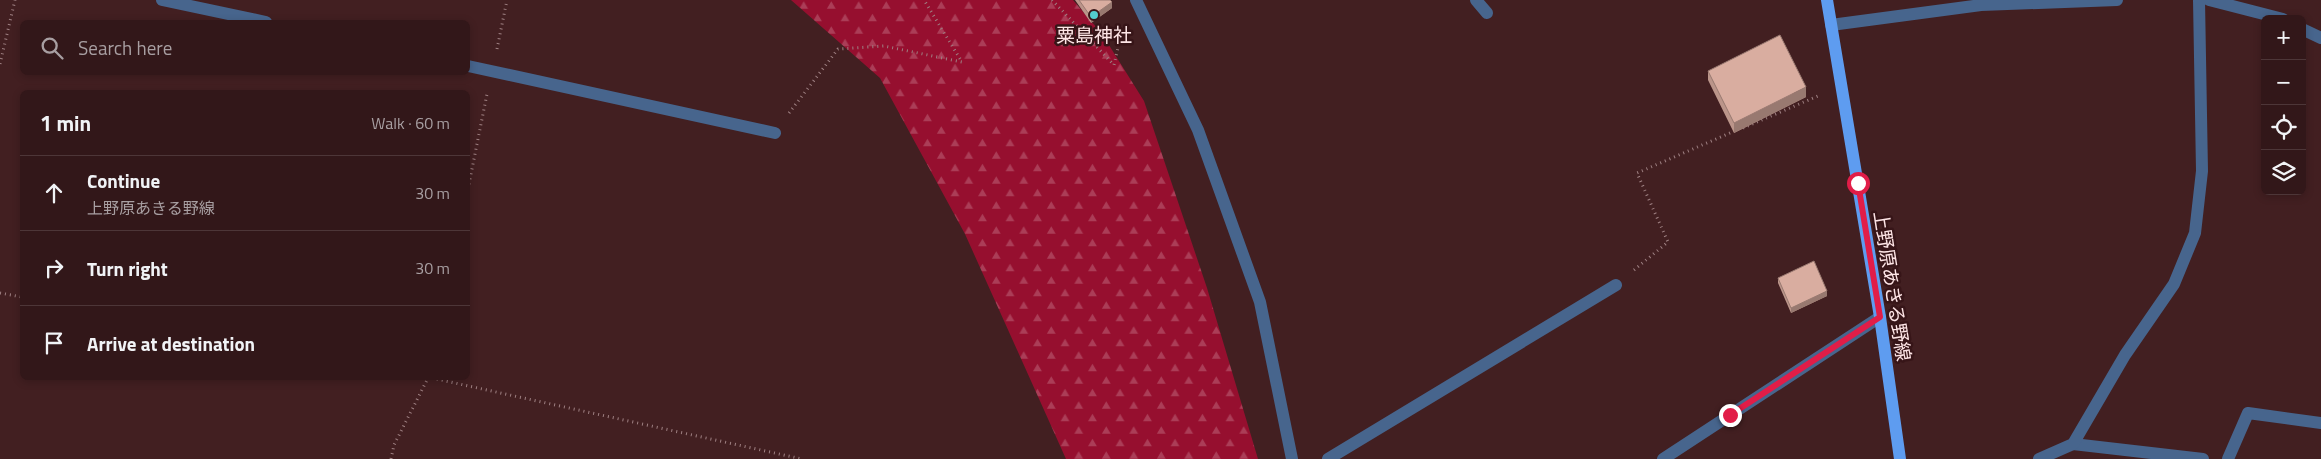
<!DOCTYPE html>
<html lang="en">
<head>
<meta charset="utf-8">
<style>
  :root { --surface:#321719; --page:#3a2022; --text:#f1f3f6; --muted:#a89fa2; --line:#4d3638 }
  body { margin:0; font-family:"Titillium Web","Noto Sans JP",sans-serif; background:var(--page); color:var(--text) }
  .controls { position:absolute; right:15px; top:15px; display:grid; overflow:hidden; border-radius:8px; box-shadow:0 2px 8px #0003 }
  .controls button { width:45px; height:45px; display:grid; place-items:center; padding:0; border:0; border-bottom:1px solid var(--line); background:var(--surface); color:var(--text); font:25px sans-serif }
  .stop { position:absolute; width:15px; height:15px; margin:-11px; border:4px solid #e11d48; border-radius:50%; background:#fff }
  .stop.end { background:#e11d48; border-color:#fff; box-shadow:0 1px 5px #0008 }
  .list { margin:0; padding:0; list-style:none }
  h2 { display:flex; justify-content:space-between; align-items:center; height:65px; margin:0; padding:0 20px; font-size:21px }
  h2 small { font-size:16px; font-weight:400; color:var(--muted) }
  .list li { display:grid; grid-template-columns:32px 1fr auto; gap:15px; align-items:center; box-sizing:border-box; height:75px; padding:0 20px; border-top:1px solid var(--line) }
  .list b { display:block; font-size:19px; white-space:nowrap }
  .list p { margin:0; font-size:16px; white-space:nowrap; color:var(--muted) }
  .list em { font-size:16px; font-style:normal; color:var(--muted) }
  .icon { flex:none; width:28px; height:28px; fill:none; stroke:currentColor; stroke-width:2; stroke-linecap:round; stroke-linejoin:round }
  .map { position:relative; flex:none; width:2321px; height:459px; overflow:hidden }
  .search { position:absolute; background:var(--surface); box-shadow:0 2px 8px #0003; left:20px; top:20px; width:450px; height:55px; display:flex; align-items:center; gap:12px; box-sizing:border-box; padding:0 18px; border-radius:8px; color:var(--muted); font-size:19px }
  .panel { position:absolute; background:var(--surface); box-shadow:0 2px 8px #0003; left:20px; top:90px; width:450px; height:290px; border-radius:8px }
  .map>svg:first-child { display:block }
</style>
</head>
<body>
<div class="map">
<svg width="2321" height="459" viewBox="0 0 2321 459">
  <defs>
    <pattern id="forest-firs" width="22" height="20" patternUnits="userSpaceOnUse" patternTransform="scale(1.25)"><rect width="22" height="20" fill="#960f2f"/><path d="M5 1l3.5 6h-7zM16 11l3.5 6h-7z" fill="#ab3d57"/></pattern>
  </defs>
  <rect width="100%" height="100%" fill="#421f21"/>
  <!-- forest -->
  <path fill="url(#forest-firs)" d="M791,0H1073L1102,34L1144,101L1207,288L1258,459H1066L965,234L880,78Z"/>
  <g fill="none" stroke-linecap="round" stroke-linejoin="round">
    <!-- path -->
    <path stroke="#9f8183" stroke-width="3" stroke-dasharray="1 4" stroke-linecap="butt" d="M1052,0L1114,65L1122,30
      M497,49L507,0
      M0,64L15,0
      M789,113L838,49L884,46L962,62L924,0
      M1743,128L1818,96
      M468,189L487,94
      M1634,270L1668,242L1637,173L1737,130
      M0,293L22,297
      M432,378L802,459
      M391,459L394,445L428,378"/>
    <!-- service -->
    <path stroke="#47658d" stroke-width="12" d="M1476,0L1487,13
      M2073,444L2203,459
      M1328,459L1616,285
      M1663,459L1880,317
      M2228,459L2248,413L2321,423"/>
    <!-- minor -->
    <path stroke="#47658d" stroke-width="12" d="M162,0L266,22
      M1136,0L1198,130L1260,302L1292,459
      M2209,0L2283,19
      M1831,25L1981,5L2117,0
      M2302,29L2321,38
      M468,66L775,133
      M2039,459L2073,444L2125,355L2174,284L2195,233L2202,171L2199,0"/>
    <!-- primary -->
    <path stroke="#5e9cf0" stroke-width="12" d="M1827,0L1880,317L1900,459"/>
  </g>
  <!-- wall -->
  <path fill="#bb958a" d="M1075,0H1110L1112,8L1091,23Z
    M1708,71L1806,97L1734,133L1708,80Z
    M1778,278L1827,296L1791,313L1778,283Z"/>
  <!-- shaded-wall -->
  <path fill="#987970" d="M1112,2V8L1091,23V17Z
    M1806,87V97L1734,133V123Z
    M1827,291V296L1791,313V308Z"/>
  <!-- building -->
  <path fill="#d9ada0" stroke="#987970" d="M1079,0H1110L1112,2L1091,17Z
    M1780,35L1806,87L1734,123L1708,71Z
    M1814,261L1827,291L1791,308L1778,278Z"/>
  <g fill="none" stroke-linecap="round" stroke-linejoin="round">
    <!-- route -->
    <path stroke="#e11d48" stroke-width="6" d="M1730,415L1880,317L1858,183"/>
  </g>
  <!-- markers -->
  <circle fill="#52cdce" stroke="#371518" stroke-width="2" cx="1094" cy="15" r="5"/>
  <g text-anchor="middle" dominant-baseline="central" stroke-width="5" stroke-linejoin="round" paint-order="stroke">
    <!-- poi labels -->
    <g font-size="19" fill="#fee5e6" stroke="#371518">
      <text x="1094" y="34">粟島神社</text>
    </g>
    <!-- street labels -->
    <g font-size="19" fill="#fee5e6" stroke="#371518">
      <text transform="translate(1893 286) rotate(81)">上野原あきる野線</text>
    </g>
  </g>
</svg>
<div class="controls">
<button>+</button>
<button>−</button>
<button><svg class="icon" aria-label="locate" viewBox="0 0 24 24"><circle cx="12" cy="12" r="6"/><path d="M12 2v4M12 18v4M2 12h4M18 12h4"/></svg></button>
<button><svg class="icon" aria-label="layers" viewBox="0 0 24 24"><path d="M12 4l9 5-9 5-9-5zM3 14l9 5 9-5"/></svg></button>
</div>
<div class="stop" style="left:1858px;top:183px"></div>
<div class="stop end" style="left:1730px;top:415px"></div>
<div class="search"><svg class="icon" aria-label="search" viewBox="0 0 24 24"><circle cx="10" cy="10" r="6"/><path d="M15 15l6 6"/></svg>Search here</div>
<section class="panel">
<h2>1 min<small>Walk · 60 m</small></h2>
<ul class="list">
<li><svg class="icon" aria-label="ahead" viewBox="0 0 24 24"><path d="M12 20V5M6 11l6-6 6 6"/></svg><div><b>Continue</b><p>上野原あきる野線</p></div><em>30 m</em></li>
<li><svg class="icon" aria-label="right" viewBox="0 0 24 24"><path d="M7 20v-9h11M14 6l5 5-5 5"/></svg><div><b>Turn right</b></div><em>30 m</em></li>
<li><svg class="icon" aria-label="arrive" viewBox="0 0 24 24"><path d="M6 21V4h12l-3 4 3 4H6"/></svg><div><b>Arrive at destination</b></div></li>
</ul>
</section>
</div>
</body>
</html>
